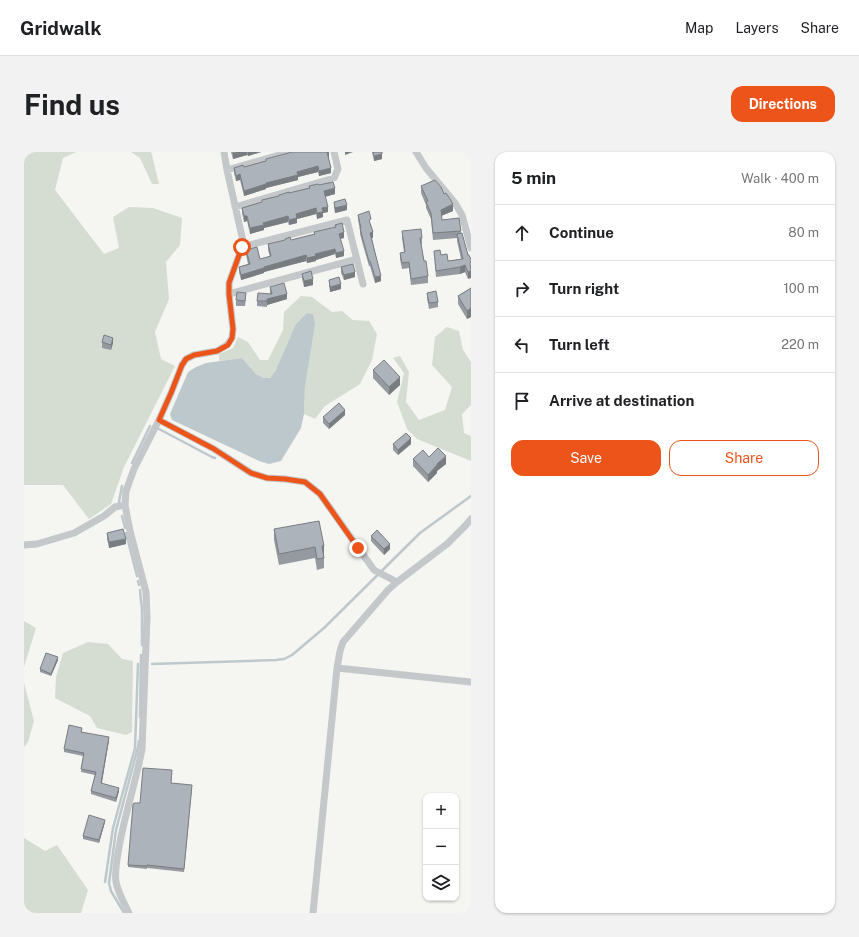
<!DOCTYPE html>
<html lang="en">
<head>
<meta charset="utf-8">
<style>
  :root { --surface:#fff; --page:#f2f2f2; --text:#202124; --muted:#757577; --line:#e0e0e0; --accent:#ec541a }
  body { margin:0; font-family:"Public Sans",sans-serif; background:var(--page); color:var(--text) }
  .controls { position:absolute; right:12px; bottom:12px; display:grid; overflow:hidden; border-radius:8px; box-shadow:0 1px 3px #0004 }
  .controls button { width:36px; height:36px; display:grid; place-items:center; padding:0; border:0; border-bottom:1px solid var(--line); background:var(--surface); color:var(--text); font:20px sans-serif }
  .stop { position:absolute; width:12px; height:12px; margin:-9px; border:3px solid #ec541a; border-radius:50%; background:#fff }
  .stop.end { background:#ec541a; border-color:#fff; box-shadow:0 1px 4px #0008 }
  .list { margin:0; padding:0; list-style:none }
  h2 { display:flex; justify-content:space-between; align-items:center; height:52px; margin:0; padding:0 16px; font-size:17px }
  h2 small { font-size:13px; font-weight:400; color:var(--muted) }
  .list li { display:grid; grid-template-columns:26px 1fr auto; gap:12px; align-items:center; box-sizing:border-box; height:56px; padding:0 16px; border-top:1px solid var(--line) }
  .list b { display:block; font-size:15px; white-space:nowrap }
  .list em { font-size:13px; font-style:normal; color:var(--muted) }
  .actions { display:flex; gap:8px; padding:12px 16px }
  .actions a { flex:1; padding:9px 0; border:1px solid var(--accent); border-radius:12px; text-align:center; font-size:14px; color:var(--accent) }
  .actions .main { background:var(--accent); color:#fff }
  .icon { flex:none; width:22px; height:22px; fill:none; stroke:currentColor; stroke-width:2; stroke-linecap:round; stroke-linejoin:round }
  .map { position:relative; flex:none; width:447px; height:761px; overflow:hidden; border-radius:12px }
  header { display:flex; align-items:center; gap:24px; box-sizing:border-box; height:56px; padding:0 20px; background:var(--surface); border-bottom:1px solid var(--line) }
  header strong { font-size:19px }
  nav { display:flex; gap:22px; margin-inline-start:auto; font-size:14px }
  .intro { display:flex; align-items:center; justify-content:space-between; box-sizing:border-box; height:96px; padding:0 24px }
  h1 { margin:0; font-size:28px }
  .button { padding:10px 18px; border-radius:12px; background:var(--accent); color:#fff; font-size:14px; font-weight:700 }
  main { display:flex; gap:24px; padding:0 24px }
  aside { flex:1; background:var(--surface); border-radius:12px; box-shadow:0 1px 3px #0004 }
  .map>svg:first-child { display:block }
</style>
</head>
<body>
<header>
<strong>Gridwalk</strong>
<nav><a>Map</a><a>Layers</a><a>Share</a></nav>
</header>
<div class="intro"><h1>Find us</h1><a class="button">Directions</a></div>
<main>
<div class="map">
<svg width="447" height="761" viewBox="0 0 447 761">
  <rect width="100%" height="100%" fill="#f5f5f1"/>
  <!-- green -->
  <path fill="#d5ddd2" d="M0,0H52L39,6L31,38L80,102L95,96L89,65L105,55L129,56L158,66L156,93L142,110L145,147L131,180L137,207L151,214L100,315L87,352L65,367L39,333H0Z
    M107,0H127L128,3L135,32H128L116,6Z
    M277,144L288,145L308,160L318,159L329,168L345,169L353,182L348,208L336,232L301,254L291,267L280,262L281,234L252,218L246,226H240L232,222L218,206L195,209V202L209,196L214,185L224,190L236,208H244L259,178L260,160Z
    M423,175L435,179L439,198L447,210V253L438,262L440,281L447,284V309L393,287L383,277L373,250L380,221L369,206L376,204L385,220L382,250L395,268L421,258L428,235L408,213L411,185Z
    M0,469L12,476L0,515Z
    M64,490L84,492L98,507L109,509L108,580L102,583L73,576L66,564L31,546L32,525L39,501Z
    M0,531L10,569L4,590L0,595Z
    M0,686L21,699L33,693L64,738L57,761H0Z"/>
  <!-- water -->
  <path fill="#bdc8cd" d="M283,161L289,162L291,172L281,234L280,262L277,276L257,309L245,312L235,309L148,268L146,262L164,220L172,215L182,211L218,206L232,222L240,226H246L252,218L272,172Z"/>
  <g fill="none" stroke-linecap="round" stroke-linejoin="round">
    <!-- stream -->
    <path stroke="#bdc8cd" stroke-width="2.5" d="M135,277L188,305L191,306
      M108,311L126,274
      M95,350L98,334
      M98,364L101,376
      M102,381L113,424
      M114,429L115,433
      M116,438L118,458V493
      M128,512L252,508L260,507L268,503L300,476L396,381L447,344
      M116,565L117,503
      M81,730L89,676L111,596L114,512
      M100,761L87,739L85,731L92,678L114,595L115,589"/>
    <!-- minor -->
    <path stroke="#c4c8cb" stroke-width="7" d="M392,0L402,16L431,51L438,63L447,96
      M203,18L266,0
      M211,55L310,26L314,17L310,0
      M218,95L323,68L339,132
      M205,142L333,107
      M135,268L190,297L227,321L243,326L261,327L281,330L296,342L350,418L373,430
      M0,393L13,392L50,381L80,364L91,355L101,353
      M313,516L447,530
      M105,761C100,751 94,741 92,730C90,718 94,702 96,690C102,659 112,629 118,597L123,465L122,440L106,379L101,353L102,339L110,317L135,268L147,241L158,213L162,207L170,203L193,199L203,193L208,186L209,177L205,142V131L218,95L219,89L203,18L200,0
      M289,761L313,516L316,499L319,490L364,438L373,430L423,392L442,373L447,367"/>
  </g>
  <!-- wall -->
  <path fill="#949aa0" d="M207,0H237L224,4L223,3L209,7Z
    M305,0V5H304L307,21L295,24L294,20L274,25V28L242,36V37L220,44L216,28L212,29L210,21V16L220,15L242,9V7Z
    M348,0H358V7L350,9Z
    M295,33L311,42L301,45L304,60L299,61V65L293,67L292,62L273,67V71L265,73L264,70L240,76V78L226,82L223,69L220,70L218,61V56L238,50V48L285,36V34Z
    M397,34L420,42L429,59L417,64L418,68L435,66L437,81L444,103H445L444,127L441,120L436,122L412,125L410,99L417,103L424,109L437,107L433,89V86L409,88L407,67L402,56V53L397,41Z
    M310,50L323,58L311,61L310,56Z
    M334,63L347,73L349,86H348L357,129L351,131L346,114H345L339,93L336,82V78L334,68Z
    M311,73L320,86L316,87L320,104L312,106L311,102L292,108V109L283,111L282,109L240,120V121L217,128L215,120V115L224,112L222,103V98L236,107L246,105L244,98V92L267,88L290,82L311,75Z
    M378,79L398,86V92L397,93L400,109L404,124V131L387,133L385,116L378,117L376,107V101L380,100L378,86Z
    M317,115L331,125L320,128L317,121Z
    M278,122L289,133L280,135L278,127Z
    M305,128L317,137L306,140L305,133Z
    M246,135L263,147L243,153V155L233,154V149L246,142Z
    M447,136V165L443,167L434,152V144Z
    M403,141L414,150V155L405,157L403,146Z
    M222,146L221,154H212V148Z
    M78,190L89,191L87,198L78,196Z
    M349,218L376,233L365,243L349,226Z
    M321,263L305,277L299,271V265Z
    M369,292H387L374,303L369,298Z
    M405,305L422,312L413,319V321L404,330L389,314V307Z
    M250,377L300,394V416L293,418L291,406L255,413L250,388Z
    M83,381L102,392L85,396L83,387Z
    M347,384L366,397L360,403L347,389Z
    M34,508L27,524L16,520V517Z
    M58,579V580L85,588L78,631L95,639L92,650L67,642V639L71,623L57,620L59,604L40,600V597Z
    M148,621L147,631L168,635L160,720L123,716V717L104,715V713L116,651Z
    M81,670L75,691L59,687V684Z"/>
  <!-- shaded-wall -->
  <path fill="#787d82" d="M214,0H223V3L209,7V1Z
    M224,0H237L224,4Z
    M303,0H305V5L303,6Z
    M321,0H329L321,3Z
    M358,2V7L350,9V4Z
    M294,14V20L274,25V28L242,36V37L220,44V39L273,20Z
    M307,16V21L295,24V19Z
    M216,22V28L212,29V24Z
    M311,36V42L300,45V39Z
    M429,52V59L417,64V58Z
    M323,53V58L311,61V56Z
    M304,55V60L299,61V65L293,67V61L298,56Z
    M292,56V62L273,67V71L265,73V68L272,62Z
    M220,64H223V69L220,70Z
    M264,64V70L240,76V78L226,82V76L239,71Z
    M320,80V86L315,87V82Z
    M349,80V86H346V81Z
    M311,97V102L292,108V109L283,111V106L291,102Z
    M320,99V104L312,106V101Z
    M282,103V109L240,120V121L217,128V123L240,115Z
    M441,113V120L436,122V115Z
    M447,119V126L444,127V120Z
    M331,120V125L320,128V123Z
    M357,124V129L351,131V125Z
    M289,127V133L280,135V129Z
    M317,132V137L306,140V135Z
    M263,142V147L243,153V147Z
    M447,156V165L443,167V159Z
    M89,186V191L87,198V193Z
    M376,225V233L365,243V235Z
    M321,258V263L305,277V272Z
    M387,286V292L374,303V298Z
    M422,304V312L413,319V321L404,330V323L413,312Z
    M102,387V392L85,396V390Z
    M366,392V397L360,403V397Z
    M298,394H300V405Z
    M34,505V508L27,524V522Z
    M85,585V588L77,634V631Z
    M95,636V639L92,650V646Z
    M81,668V670L75,691V688Z"/>
  <!-- building -->
  <path fill="#acb3ba" stroke="#787d82" d="M268,0H304H303L307,16L295,19L294,14L273,20L274,23L242,31V32L220,39L216,22L212,24L210,16L219,13L220,15L242,9V7Z
    M349,0H358V2L350,4Z
    M411,28L417,35L420,42L422,41L426,47L429,52L417,58L418,68L435,66L437,79L409,81L407,61L402,50L404,49L397,34Z
    M309,30L311,36L300,39L304,55L298,56L299,60L293,61L292,56L272,62L273,66L265,68L264,64L239,71L240,73L226,76L223,64H220L218,56L238,50V48L255,44V43L265,40V41L286,36L285,34L294,32L295,33Z
    M321,47L323,53L311,56L310,50Z
    M345,59L347,67L345,68L349,80L346,81L357,124L351,125L346,109H345L339,88L336,76H337L334,63Z
    M318,71L320,80L315,82L320,99L312,101L311,97L291,102L292,104L283,106L282,103L240,115V116L217,123L215,115L226,112L222,98L233,95L236,107L247,104L244,92L261,88V87L266,85L267,88L291,82L290,80L312,75L311,73Z
    M397,77L398,86H396L400,109H402L404,124L387,127L385,110L378,111L376,101L381,100L378,79Z
    M438,81L444,103H445L446,106H447V110L446,111L447,119L444,120L441,113L436,115L412,119L410,99L416,98L417,103L423,102L424,109L439,107L433,82Z
    M329,112L331,120L320,123L317,115Z
    M287,119L289,127L280,129L278,122Z
    M315,125L317,132L306,135L305,128Z
    M260,131L263,142L243,147V149H233L234,141L248,142L246,135Z
    M447,136V156L443,159L434,144Z
    M412,139L414,150L405,151L403,141Z
    M213,140L222,141L221,149L212,148Z
    M80,183L89,186L87,193L78,190Z
    M360,208L376,225L365,235L349,218Z
    M315,251L321,258L305,272L299,265Z
    M382,281L387,286L374,298L369,292Z
    M414,296L422,304L413,312V313L404,323L389,307L399,298L405,305Z
    M295,369L300,394H298L300,406L293,407L291,395L255,402L250,377Z
    M99,377L102,387L85,390L83,381Z
    M353,378L366,392L360,397L347,384Z
    M22,501L34,505L27,522L16,517Z
    M45,573L58,576L57,580L85,585L77,631L95,636L92,646L67,639L72,620L57,617L60,601L40,597Z
    M119,616L148,618L147,631L168,633L160,717L123,713V714L104,713L109,652L110,651H116Z
    M65,663L81,668L75,688L59,684Z"/>
  <g fill="none" stroke-linecap="round" stroke-linejoin="round">
    <!-- route -->
    <path stroke="#ec541a" stroke-width="5" d="M218,95L205,131V142L209,177L208,186L204,193L193,199L170,203L162,207L158,213L147,241L135,268L190,297L227,321L243,326L261,327L281,330L296,342L334,396"/>
  </g>
</svg>
<div class="controls">
<button>+</button>
<button>−</button>
<button><svg class="icon" aria-label="layers" viewBox="0 0 24 24"><path d="M12 4l9 5-9 5-9-5zM3 14l9 5 9-5"/></svg></button>
</div>
<div class="stop" style="left:218px;top:95px"></div>
<div class="stop end" style="left:334px;top:396px"></div>
</div>
<aside>
<h2>5 min<small>Walk · 400 m</small></h2>
<ul class="list">
<li><svg class="icon" aria-label="ahead" viewBox="0 0 24 24"><path d="M12 20V5M6 11l6-6 6 6"/></svg><div><b>Continue</b></div><em>80 m</em></li>
<li><svg class="icon" aria-label="right" viewBox="0 0 24 24"><path d="M7 20v-9h11M14 6l5 5-5 5"/></svg><div><b>Turn right</b></div><em>100 m</em></li>
<li><svg class="icon" aria-label="left" viewBox="0 0 24 24"><path d="M17 20v-9H6M10 6l-5 5 5 5"/></svg><div><b>Turn left</b></div><em>220 m</em></li>
<li><svg class="icon" aria-label="arrive" viewBox="0 0 24 24"><path d="M6 21V4h12l-3 4 3 4H6"/></svg><div><b>Arrive at destination</b></div></li>
</ul>
<div class="actions"><a class="main">Save</a><a>Share</a></div>
</aside>
</main>
</body>
</html>
